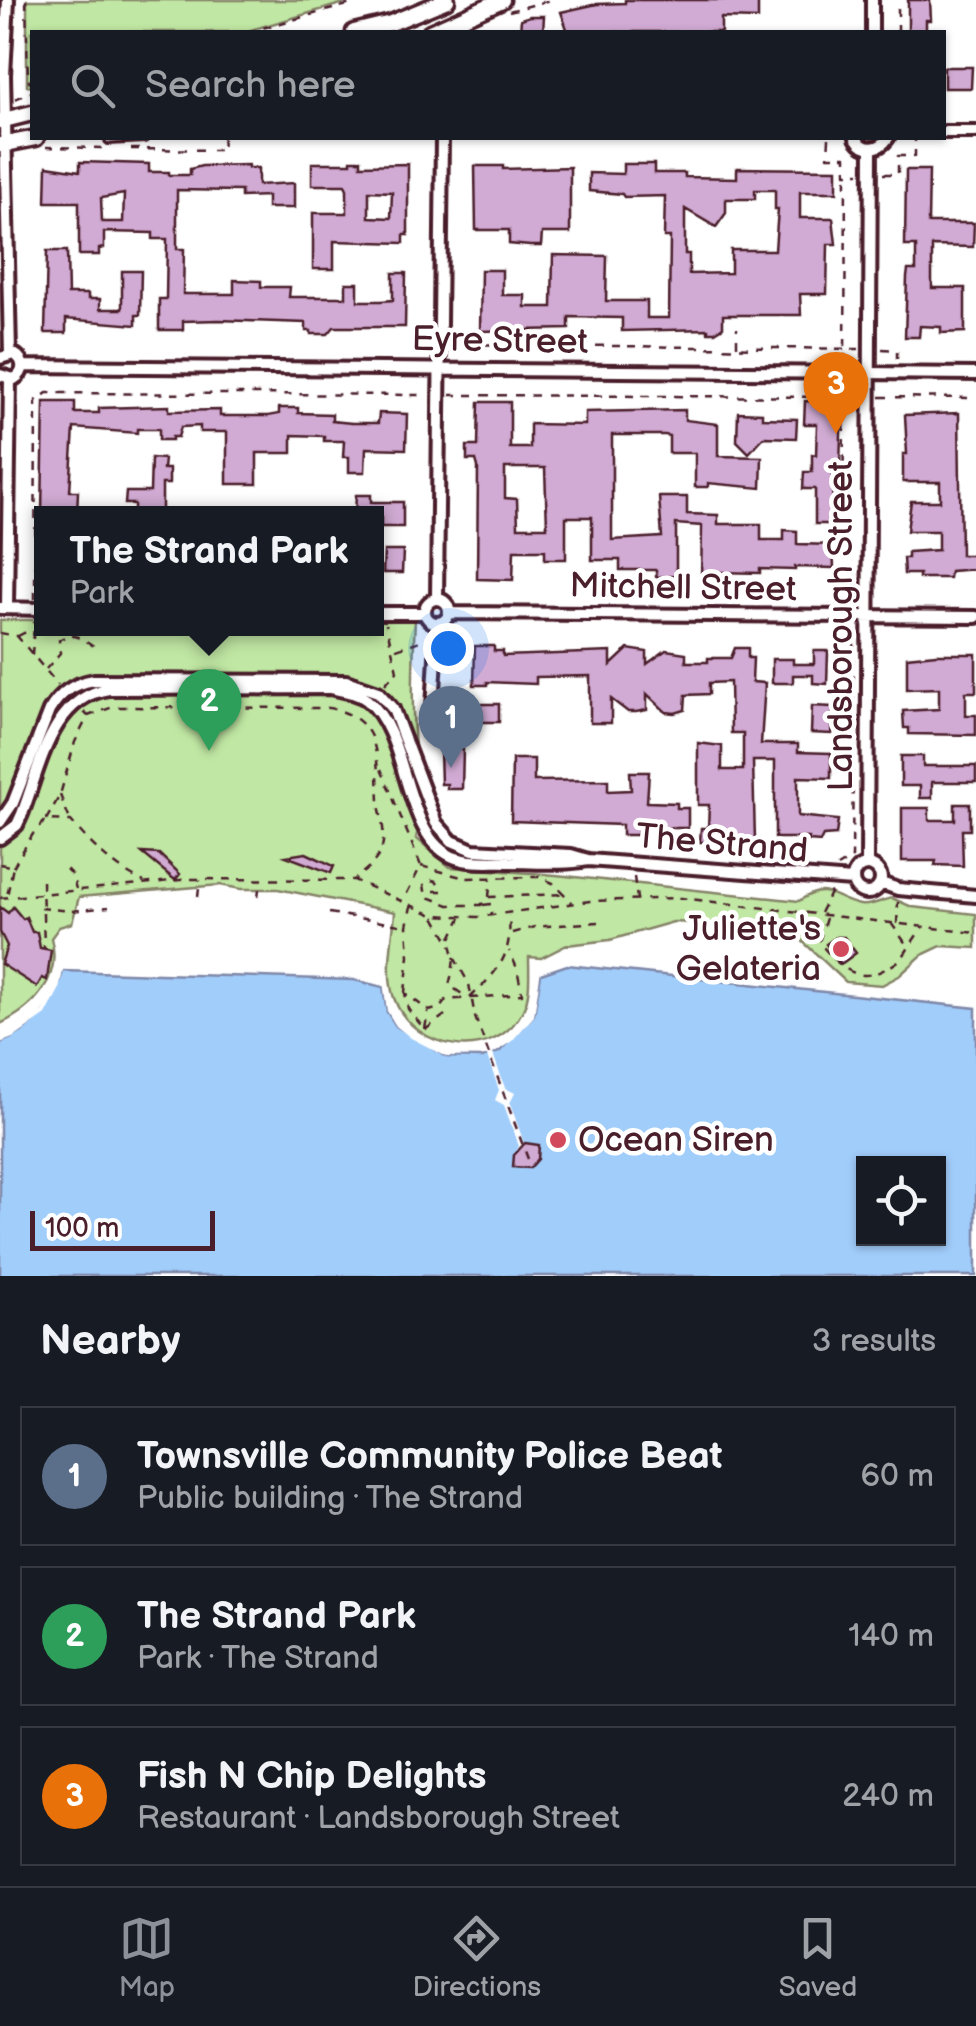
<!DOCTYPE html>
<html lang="en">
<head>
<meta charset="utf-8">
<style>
  :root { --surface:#171b24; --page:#20242c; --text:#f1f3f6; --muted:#9ea1a6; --line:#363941; --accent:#8c9099 }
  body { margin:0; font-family:"Balsamiq Sans",sans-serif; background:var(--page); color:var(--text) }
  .controls { position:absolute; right:30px; bottom:30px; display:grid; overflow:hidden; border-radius:0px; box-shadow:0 2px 8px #0004 }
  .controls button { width:90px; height:90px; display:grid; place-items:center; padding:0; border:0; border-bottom:2px solid var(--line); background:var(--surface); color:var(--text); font:50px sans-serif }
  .scale { position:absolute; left:30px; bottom:25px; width:185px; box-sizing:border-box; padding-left:10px; border:5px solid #4a1f2b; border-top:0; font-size:28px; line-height:35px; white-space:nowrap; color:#4a1f2b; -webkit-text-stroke:8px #fff; paint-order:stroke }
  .you { position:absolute; left:448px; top:648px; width:35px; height:35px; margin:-25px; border:8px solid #fff; border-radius:50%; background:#1a73e8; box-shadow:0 0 0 15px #1a73e833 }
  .badge { display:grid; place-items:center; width:65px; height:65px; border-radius:50%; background:var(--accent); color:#fff; font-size:32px; font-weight:700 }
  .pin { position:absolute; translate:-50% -82px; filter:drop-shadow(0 2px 5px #0008) }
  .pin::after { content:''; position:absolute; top:52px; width:35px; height:30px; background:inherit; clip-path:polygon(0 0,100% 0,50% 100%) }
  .popup { position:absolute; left:34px; top:506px; width:350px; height:130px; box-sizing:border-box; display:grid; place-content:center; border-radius:0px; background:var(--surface); filter:drop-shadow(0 2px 8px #0005); font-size:32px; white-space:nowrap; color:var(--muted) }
  .popup b { font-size:38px; color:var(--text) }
  .popup::after { content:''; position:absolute; left:50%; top:100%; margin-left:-20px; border:20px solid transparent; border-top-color:var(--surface) }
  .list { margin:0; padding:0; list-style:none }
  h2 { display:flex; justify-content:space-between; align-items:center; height:130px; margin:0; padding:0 40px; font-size:42px }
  h2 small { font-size:32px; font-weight:400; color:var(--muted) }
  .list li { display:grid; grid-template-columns:65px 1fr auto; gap:30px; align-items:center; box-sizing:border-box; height:140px; margin:0 20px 20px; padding:0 20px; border:2px solid var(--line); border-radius:0px }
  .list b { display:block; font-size:38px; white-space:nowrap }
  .list p { margin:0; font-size:32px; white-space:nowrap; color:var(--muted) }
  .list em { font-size:32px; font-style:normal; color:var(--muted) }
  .icon { flex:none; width:55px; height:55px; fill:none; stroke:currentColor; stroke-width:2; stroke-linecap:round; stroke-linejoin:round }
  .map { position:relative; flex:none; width:976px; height:1276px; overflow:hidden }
  .search { position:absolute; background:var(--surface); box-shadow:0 2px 8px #0004; left:30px; right:30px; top:30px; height:110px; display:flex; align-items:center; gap:25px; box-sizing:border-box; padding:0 35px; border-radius:0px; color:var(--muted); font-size:38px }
  .sheet { height:610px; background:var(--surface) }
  nav { display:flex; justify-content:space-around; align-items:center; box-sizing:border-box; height:140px; border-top:2px solid var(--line); background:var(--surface); font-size:28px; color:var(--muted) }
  nav a { display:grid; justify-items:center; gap:5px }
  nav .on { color:var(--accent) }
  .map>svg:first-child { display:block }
</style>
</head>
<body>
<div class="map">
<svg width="976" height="1276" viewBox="0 0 976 1276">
  <rect width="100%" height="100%" fill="#fff"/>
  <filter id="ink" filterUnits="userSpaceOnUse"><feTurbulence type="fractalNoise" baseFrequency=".01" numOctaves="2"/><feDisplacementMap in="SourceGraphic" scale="20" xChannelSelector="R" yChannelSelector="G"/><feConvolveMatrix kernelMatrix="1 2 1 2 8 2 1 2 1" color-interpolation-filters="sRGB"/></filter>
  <g filter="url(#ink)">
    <!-- green -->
    <path fill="#c0e7a3" stroke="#858367" stroke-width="2.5" d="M27,0H355L244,32H32V87L27,86Z
      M377,617H415C413,679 402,809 457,850L436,836L423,810L416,838L450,867L556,875L799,901C828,881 833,900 860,905C870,907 882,900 892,898L912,907L976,914V948L941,946L922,955L899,976L882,985L846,982L795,934L771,927L673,922L610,940L567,945L541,958L529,957C529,974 531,994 523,1010C496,1065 413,1052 394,998C385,973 393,939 395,912L278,889H241L220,885L79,897L72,923L59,927L51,938C62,977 35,1008 0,1024V620H41V628H376Z"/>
    <!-- water -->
    <path fill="#a1cdfb" stroke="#7e87a8" stroke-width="2.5" fill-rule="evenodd" d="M567,965L976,1008V1276H0V1043C32,1031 56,1004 63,971L354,980L383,987L387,1012L396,1026L447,1057L482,1058L499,1052L534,1015L541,974ZM864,1164H938V1238H864Z"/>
    <!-- pier -->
    <path fill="#fff" d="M64,966L59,990L46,1015L15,1037L0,1043V1037L13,1033L42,1012L54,989L59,969Z
      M541,969L534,1016L512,1041L493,1054L505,1088L515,1093L510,1103L524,1143L539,1145L538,1159L530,1168L513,1167L514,1155L519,1146L504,1105L495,1100L499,1090L487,1056L447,1057L411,1038L396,1026L387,1011L383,982L388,985L391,1010L414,1034L448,1052L481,1053L496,1047L530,1013L536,973Z"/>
    <!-- building -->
    <path fill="#d1abd3" stroke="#4a1f2b" stroke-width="2.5" fill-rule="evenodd" d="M625,0H758V19L721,18V32H568L561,12L597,4L625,3Z
      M908,0H930L931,20H926V32H908Z
      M530,16H544L543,32H520L521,19Z
      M944,67H972L971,88H944Z
      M351,160H361V165L408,164V235H404V243L334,241V269H313V213H347V189L345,185H312V163H351ZM369,191L392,192L391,218L369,217Z
      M80,162L149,164V172H169V175H190V169L202,166L248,165V168H258V185L294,183V208H267V196L241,197V191L177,190V249H184L183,294H234V280L261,281V287H290L289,297H346V283H358V301H381L393,300V273H406L405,327H334L328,334H311V331H306V323L219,320L183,321V330H159V299H166L167,239H153V233L104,232V248L99,249V255H79V202H46L47,166L80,171ZM124,194L123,222H102L101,198Z
      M623,164H654V173H685V177L737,178V168L837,169V192H800V218H833L836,244H828L827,294H800L801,315H723V327L715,332H708V329L622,331V318L569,317V329L480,331L481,270H502V295H525V307H552L553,255L607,256L606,301H647V318H669L670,237H664L665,196L624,197L622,194L589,191V173L623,174ZM755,190H775V209H778L775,250H731V273L689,274V254H685V209L716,227L726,213V199H755Z
      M475,166H503V169L570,167V233H542L541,246H530L509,244V230H476Z
      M906,170H929L928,223H974L973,247L932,246V288H965V332L941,333V327L920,326L919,337H905L907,277L908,270H916V246H905Z
      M47,251H67L68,294H88V299H100V309H122V271H141L140,315H136V325L66,319V333H45Z
      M805,401L842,402L840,467H833L832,524H815V489H803L804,472H812V454L816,455L817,424H804Z
      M44,402H75V413H99V408L169,406V411L220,410V416H268L279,414V408H298V413L332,414V421L352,423H378L379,413L407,414L406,449L366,448L365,472H349V457H343L344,441H324V436L292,435V453H257V484H227V432H200V426L181,427L178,437H172V440H159V429H137V433L74,428L70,491H78L77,514H42Z
      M479,402H510V448H530V424L585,425V412L685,410V420L718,424V456L762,457L761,488L708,483V487H695V453H669V436L665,435H612V540L662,537L659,497H687V514L718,515V524H761V540H784V530L797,531V544L833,545L834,568L795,567V570L760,569V573L718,572V579H701L702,526L676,524V576L656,577V570H620V560H592V517H566V559H545V550H514L513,580L477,579L478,467L476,460H467V446H478ZM505,468H545L547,527H518L517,499L505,498Z
      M738,412L762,413V418L797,419L796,438L764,437L749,453L737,441Z
      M959,413L961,555H976V569L950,571L949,578H919V574H904L903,558H908V552L938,550V531H907L911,501H940V482H903V454H907L905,415Z
      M151,458L164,459L163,469H169V484H162V514H134V504H125L126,492H150Z
      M356,495H371V502H403V527H381V514H355Z
      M384,551H403L402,573H383Z
      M475,646H494V651H503V656L611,652V665L628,649L647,652V664L666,650L686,653V662H708V658H731L735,648H748V658H753L752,682L765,683L761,744H798V752L831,753V778L798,777V816L838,820L836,835L823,836L820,842L809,841V838H775V761H753L755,841L700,842L701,828H708L709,805H698V743L722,746V770H743V733H731L730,682L709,683V694L686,695L685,710L675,713L666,712L647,694V710L636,712H628L611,699V723H590V676L536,677V684L487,682V685H474Z
      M814,651H828L827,684L813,683V675H793V683H772V659H793V664H814Z
      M936,654H976V692H966V715H976V735L909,734V728H904L903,711L939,709V688L907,689V657Z
      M474,704H499V722H475Z
      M812,706L833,707L832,734L811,733Z
      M444,738H456V749H463L462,789H447V784H441L440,749H444Z
      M901,756H923V766H976V782H932V798H920V786H901Z
      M512,759H534V781L608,780V791L631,790L630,772H649L647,802L677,803V808H688V828H657V823L638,825V835H622V825L511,821Z
      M955,804H970V830H962L963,866L935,865L936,861H902V808H929V820H955Z
      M142,853L159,854L180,874L175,880Z
      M306,853L334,866L331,873L286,856Z
      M0,907L8,913L13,907L23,919L26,917L32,932H37L40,948L51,950L47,980L42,978L37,987L1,964L7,946L0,932Z
      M836,937H844L856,953L841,964L826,944Z
      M525,1143L539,1145L538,1159L530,1168L513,1167L514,1155Z"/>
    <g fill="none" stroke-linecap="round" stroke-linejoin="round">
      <!-- service casing -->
      <g stroke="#4a1f2b" stroke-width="12">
        <path id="service" d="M109,140L144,138"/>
      </g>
      <!-- minor casing -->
      <g stroke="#4a1f2b" stroke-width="18">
        <path id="minor" d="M8,0L4,75L10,353
          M872,0V32
          M944,132H976
          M856,138C864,151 879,151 888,138
          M0,358L14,354C25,360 25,373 14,379L0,375
          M23,366L976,374
          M437,599L442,138
          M425 611a12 12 0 1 1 24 0a12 12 0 1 1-24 0Z
          M0,608L41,609
          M7,608L10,379
          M376,613H425
          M449,613L976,617
          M432,725L438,623
          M0,822L13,803L49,711C60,693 72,684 94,680L346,681L378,692L393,709L436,823L452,841L473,850L571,855L588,860C562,865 536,862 510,862C493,861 473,864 456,858C402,840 411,735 367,700C356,692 343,691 330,688L109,689C51,697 40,768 22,814L17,825L0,838
          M588,860L852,880
          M867,864L871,148
          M853 879a14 14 0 1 1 28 0a14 14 0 1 1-28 0Z
          M881,883L898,889L976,896"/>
      </g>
      <!-- secondary casing -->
      <g stroke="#4a1f2b" stroke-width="21">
        <path id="secondary" d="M354,32L391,23L447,0
          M430,32L502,0
          M0,121L32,113
          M0,145L36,138"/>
      </g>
      <!-- path -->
      <path stroke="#4a1f2b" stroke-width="2.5" stroke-dasharray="8 8" stroke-linecap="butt" d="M26,0L28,79L32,85
        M509,11L551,0
        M248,32L366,0
        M898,32V0
        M15,99L32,92
        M829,138L828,156H846V173H860
        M46,147L103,148
        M131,149L222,150L223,138
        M883,174H898V156H915V138
        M452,344L859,349
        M737,346V328
        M882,349L897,350V361
        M845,362L846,173
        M450,395L857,397
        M880,397L976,398
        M35,599L36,401L47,393L427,395
        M843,607L844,385
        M0,633L17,636L58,685
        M18,636L32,629
        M396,649L426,639
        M32,655L34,622
        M46,669L60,653L59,640C74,630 85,640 98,649
        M385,684L397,671L386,624
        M88,716L113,707L329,708C382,718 377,758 379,802C380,814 385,829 383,842C381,859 367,869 355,879
        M381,769L421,866L404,899
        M60,795L70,820
        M46,820L60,795L75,742L88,716L84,712
        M0,864L13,867L7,896
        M421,866L465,878L539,877L553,883L572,902
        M13,867L33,834L46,820L71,821C91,845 115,869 144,882
        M837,867L852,858L854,641L850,631L845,630
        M66,869L72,875L76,889
        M634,877L637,899
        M42,881L44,948
        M434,891H442L436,881L432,880L424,885L426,896L449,905H481L489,897L564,894
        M489,896L491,879
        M198,897L200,880
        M258,897L260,881
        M0,898L191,879L354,880L433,915L478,917L590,901L681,898L976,933
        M483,905L491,904L492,913
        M40,908L71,911L109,907
        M329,913L405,926
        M820,913L832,889
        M435,917C452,946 459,949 449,985L468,998
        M826,918L819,942C836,963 856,986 885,969C891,966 900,961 904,955C910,946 915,937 922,928
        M891,923L907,945
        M897,924L898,902
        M512,933L535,927L599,922
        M451,938L461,918
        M454,957L469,984L475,1017L528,1159
        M405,992L409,956L407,926L411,906
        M470,998C499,969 512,958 509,915
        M445,1015L425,1030L408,1009L405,993L429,1011L440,1008L446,1000L522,994L517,968L509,951
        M425,1029L428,1012"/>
      <!-- service -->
      <use href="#service" stroke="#fff" stroke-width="5"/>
      <!-- minor -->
      <use href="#minor" stroke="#fff" stroke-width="10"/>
      <!-- secondary -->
      <use href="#secondary" stroke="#fff" stroke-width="14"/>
    </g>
  </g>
  <!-- markers -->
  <g fill="#d1495b" stroke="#fff" stroke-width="4">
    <circle cx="841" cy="949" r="10"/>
    <circle cx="558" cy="1140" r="10"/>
  </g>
  <g text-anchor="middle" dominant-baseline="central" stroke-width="9" stroke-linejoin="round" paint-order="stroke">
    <!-- street labels -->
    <g font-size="35" fill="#4a1f2b" stroke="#fff">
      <text transform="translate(500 341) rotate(1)">Eyre Street</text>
      <text transform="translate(683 588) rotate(1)">Mitchell Street</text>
      <text transform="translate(841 626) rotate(-90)">Landsborough Street</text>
      <text transform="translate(722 844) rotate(5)">The Strand</text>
    </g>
    <!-- poi labels -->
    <g font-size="35" fill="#4a1f2b" stroke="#fff" text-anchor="end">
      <text x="821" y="929">Juliette's<tspan x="821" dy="40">Gelateria</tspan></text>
      <text x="578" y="1140" text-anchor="start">Ocean Siren</text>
    </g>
  </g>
</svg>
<div class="controls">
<button><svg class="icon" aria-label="locate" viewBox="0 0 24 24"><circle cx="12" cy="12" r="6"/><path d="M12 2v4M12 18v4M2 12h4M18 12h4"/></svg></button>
</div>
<div class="scale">100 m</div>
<div class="you"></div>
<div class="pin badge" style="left:451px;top:768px;background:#5c6f8a">1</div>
<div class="pin badge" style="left:209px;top:751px;background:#2e9e5b">2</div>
<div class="popup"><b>The Strand Park</b>Park</div>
<div class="pin badge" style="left:836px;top:434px;background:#e8710a">3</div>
<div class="search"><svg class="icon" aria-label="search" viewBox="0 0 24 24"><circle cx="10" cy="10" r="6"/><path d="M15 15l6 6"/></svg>Search here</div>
</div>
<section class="sheet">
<h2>Nearby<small>3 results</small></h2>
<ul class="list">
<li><span class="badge" style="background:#5c6f8a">1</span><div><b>Townsville Community Police Beat</b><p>Public building · The Strand</p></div><em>60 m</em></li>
<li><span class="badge" style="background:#2e9e5b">2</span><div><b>The Strand Park</b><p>Park · The Strand</p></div><em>140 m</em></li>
<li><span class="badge" style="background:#e8710a">3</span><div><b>Fish N Chip Delights</b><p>Restaurant · Landsborough Street</p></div><em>240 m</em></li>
</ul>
</section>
<nav>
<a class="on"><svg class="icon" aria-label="map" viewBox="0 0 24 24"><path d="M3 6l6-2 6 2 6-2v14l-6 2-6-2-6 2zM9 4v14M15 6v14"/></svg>Map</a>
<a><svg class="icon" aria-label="directions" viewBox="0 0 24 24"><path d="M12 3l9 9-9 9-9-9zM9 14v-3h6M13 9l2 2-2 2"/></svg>Directions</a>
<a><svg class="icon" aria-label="saved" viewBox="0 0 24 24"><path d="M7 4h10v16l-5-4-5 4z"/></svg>Saved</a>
</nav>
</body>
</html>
